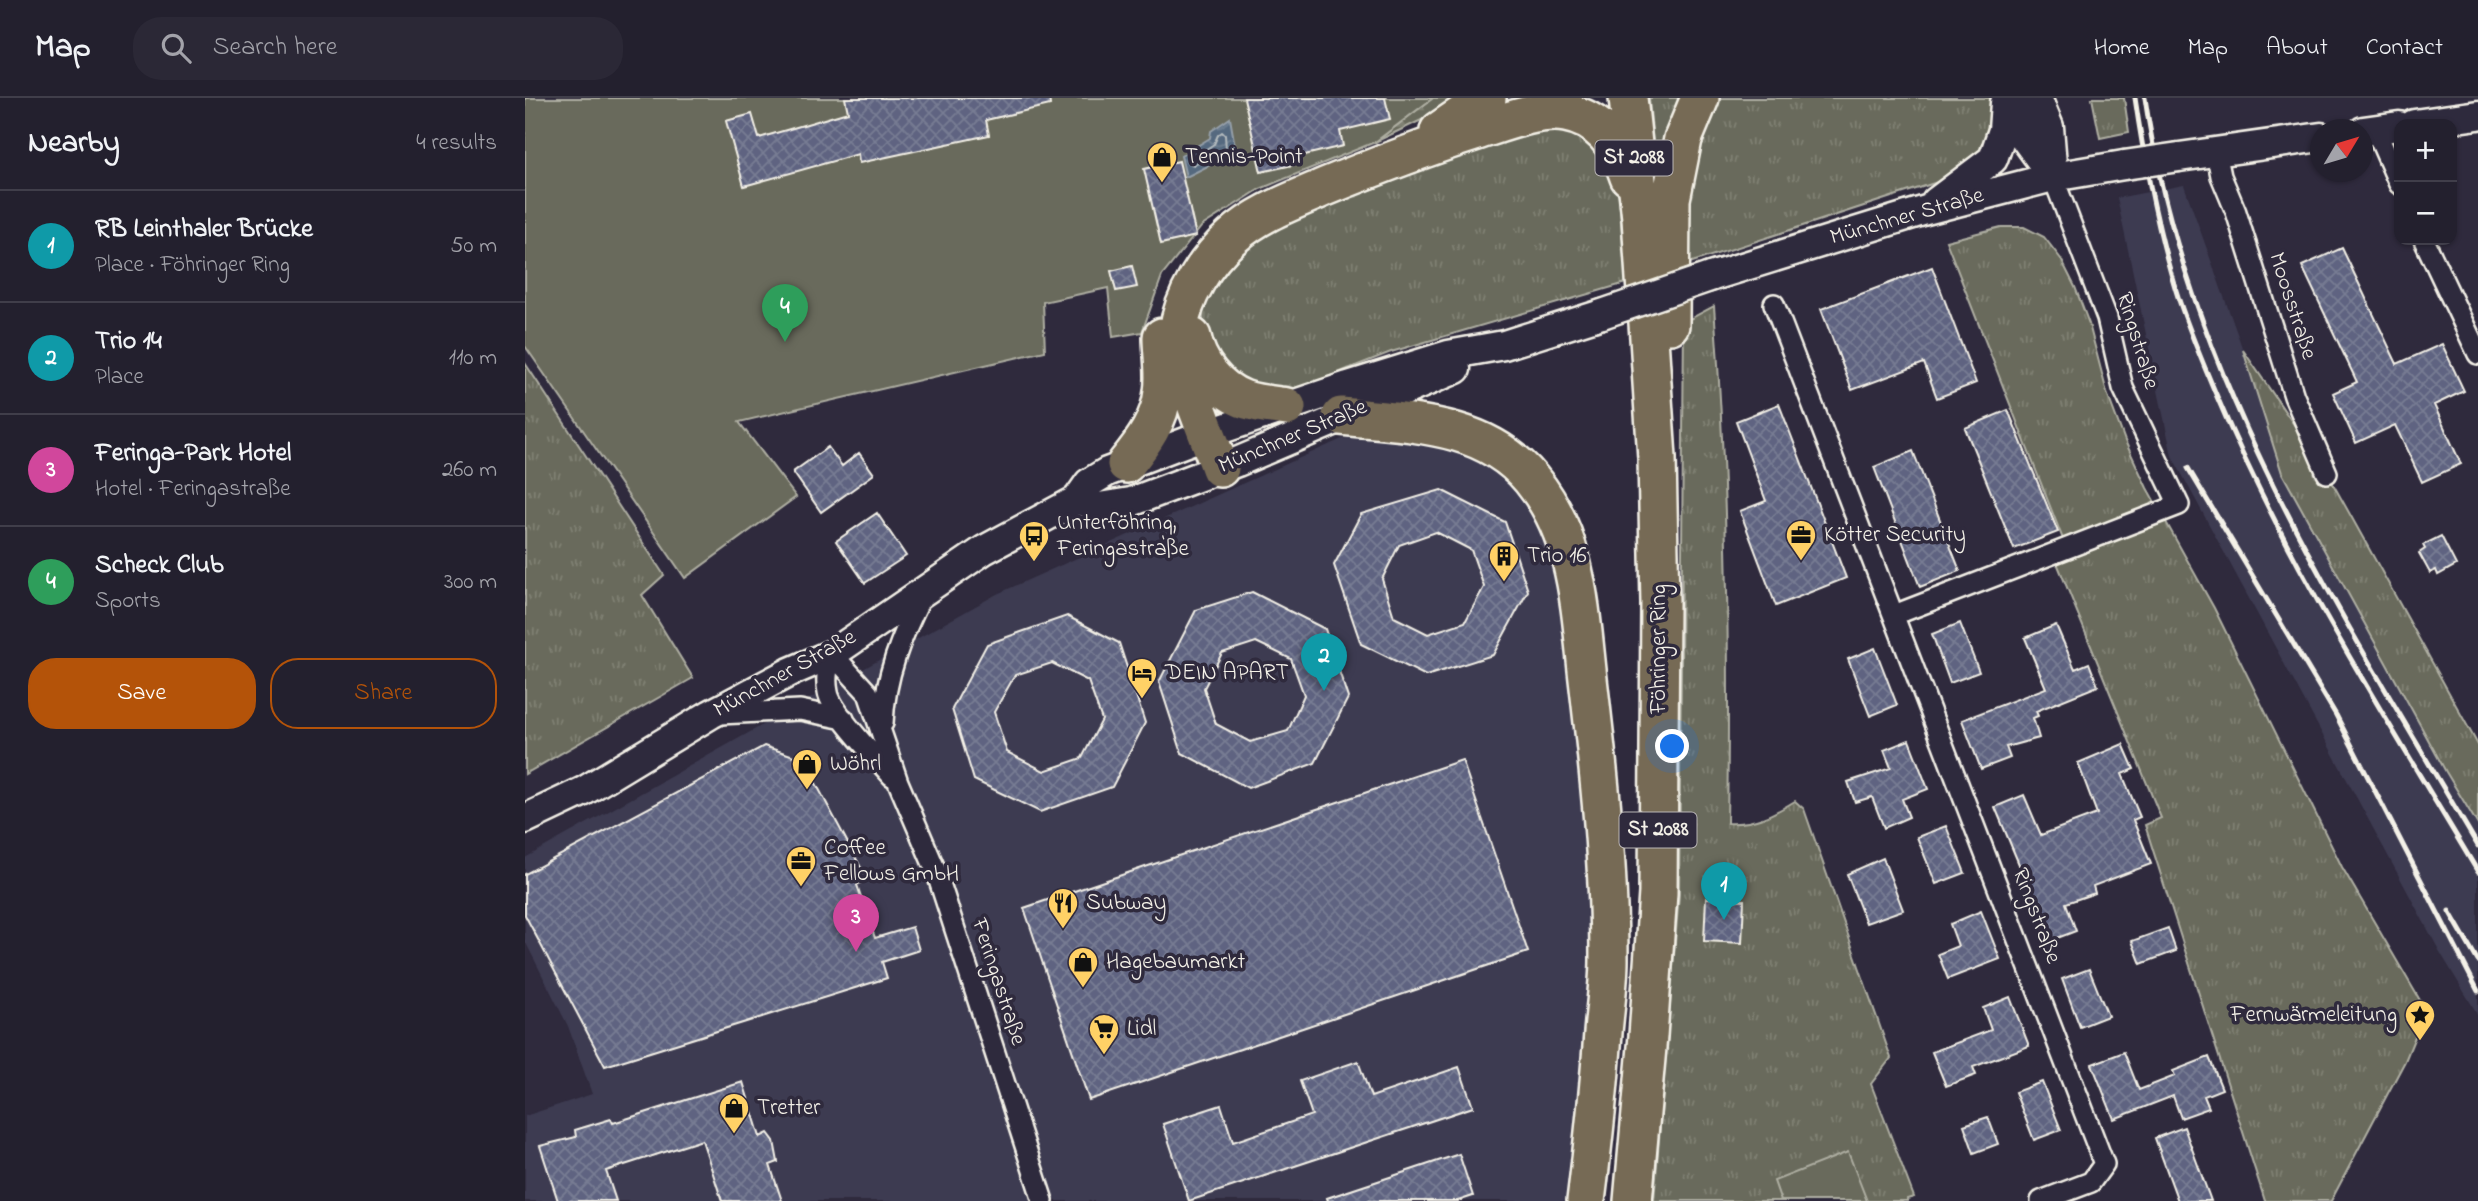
<!DOCTYPE html>
<html lang="en">
<head>
<meta charset="utf-8">
<style>
  :root { --surface:#23202e; --page:#2b2836; --text:#f1f3f6; --muted:#a3a3aa; --line:#403e4a; --accent:#b45309 }
  body { margin:0; font-family:"Indie Flower",sans-serif; background:var(--page); color:var(--text) }
  .controls { position:absolute; right:21px; top:21px; display:grid; overflow:hidden; border-radius:14px; box-shadow:0 2px 5px #0004 }
  .controls button { width:63px; height:63px; display:grid; place-items:center; padding:0; border:0; border-bottom:2px solid var(--line); background:var(--surface); color:var(--text); font:35px sans-serif }
  .compass { position:absolute; left:1785px; top:21px; width:63px; height:63px; border-radius:50%; background:var(--surface); box-shadow:0 2px 5px #0004; rotate:52deg }
  .you { position:absolute; left:1148px; top:649px; width:24px; height:24px; margin:-18px; border:5px solid #fff; border-radius:50%; background:#1a73e8; box-shadow:0 0 0 10px #1a73e833 }
  .badge { display:grid; place-items:center; width:46px; height:46px; border-radius:50%; background:var(--accent); color:#fff; font-size:23px; font-weight:700 }
  .pin { position:absolute; translate:-50% -58px; filter:drop-shadow(0 2px 4px #0008) }
  .pin::after { content:''; position:absolute; top:37px; width:24px; height:21px; background:inherit; clip-path:polygon(0 0,100% 0,50% 100%) }
  .list { margin:0; padding:0; list-style:none }
  h2 { display:flex; justify-content:space-between; align-items:center; height:91px; margin:0; padding:0 28px; font-size:30px }
  h2 small { font-size:23px; font-weight:400; color:var(--muted) }
  .list li { display:grid; grid-template-columns:46px 1fr auto; gap:21px; align-items:center; box-sizing:border-box; height:112px; padding:0 28px; border-top:2px solid var(--line) }
  .list b { display:block; font-size:26px; white-space:nowrap }
  .list p { margin:0; font-size:23px; white-space:nowrap; color:var(--muted) }
  .list em { font-size:23px; font-style:normal; color:var(--muted) }
  .actions { display:flex; gap:14px; padding:21px 28px }
  .actions a { flex:1; padding:16px 0; border:2px solid var(--accent); border-radius:28px; text-align:center; font-size:24px; color:var(--accent) }
  .actions .main { background:var(--accent); color:#fff }
  .icon { flex:none; width:38px; height:38px; fill:none; stroke:currentColor; stroke-width:2; stroke-linecap:round; stroke-linejoin:round }
  .map { position:relative; flex:none; width:1953px; height:1103px; overflow:hidden }
  header { display:flex; align-items:center; gap:42px; box-sizing:border-box; height:98px; padding:0 35px; background:var(--surface); border-bottom:2px solid var(--line) }
  header strong { font-size:33px }
  nav { display:flex; gap:38px; margin-inline-start:auto; font-size:24px }
  .search { width:490px; height:63px; background:var(--page); display:flex; align-items:center; gap:18px; box-sizing:border-box; padding:0 24px; border-radius:28px; color:var(--muted); font-size:26px }
  main { display:flex }
  aside { flex:1; background:var(--surface) }
  .map>svg:first-child { display:block }
</style>
</head>
<body>
<header>
<strong>Map</strong>
<div class="search"><svg class="icon" aria-label="search" viewBox="0 0 24 24"><circle cx="10" cy="10" r="6"/><path d="M15 15l6 6"/></svg>Search here</div>
<nav><a>Home</a><a>Map</a><a>About</a><a>Contact</a></nav>
</header>
<main>
<aside>
<h2>Nearby<small>4 results</small></h2>
<ul class="list">
<li><span class="badge" style="background:#0f9aa8">1</span><div><b>RB Leinthaler Brücke</b><p>Place · Föhringer Ring</p></div><em>50 m</em></li>
<li><span class="badge" style="background:#0f9aa8">2</span><div><b>Trio 14</b><p>Place</p></div><em>110 m</em></li>
<li><span class="badge" style="background:#d1479c">3</span><div><b>Feringa-Park Hotel</b><p>Hotel · Feringastraße</p></div><em>260 m</em></li>
<li><span class="badge" style="background:#2e9e5b">4</span><div><b>Scheck Club</b><p>Sports</p></div><em>300 m</em></li>
</ul>
<div class="actions"><a class="main">Save</a><a>Share</a></div>
</aside>
<div class="map">
<svg width="1953" height="1103" viewBox="0 0 1953 1103">
  <defs>
    <pattern id="grass-tufts" width="24" height="20" patternUnits="userSpaceOnUse" patternTransform="scale(1.75)"><rect width="24" height="20" fill="#696a5b"/><path d="M3 7l-1-3M5 7V3M7 7l1-3M15 17l-1-3M17 17v-4M19 17l1-3" fill="none" stroke="#7f8073"/></pattern>
    <pattern id="forest-firs" width="22" height="20" patternUnits="userSpaceOnUse" patternTransform="scale(1.75)"><rect width="22" height="20" fill="#696a5b"/><path d="M5 1l3.5 6h-7zM16 11l3.5 6h-7z" fill="#7f8073"/></pattern>
    <pattern id="water-waves" width="16" height="10" patternUnits="userSpaceOnUse" patternTransform="scale(1.75)"><rect width="16" height="10" fill="#55697f"/><path d="M0 5q4-4 8 0t8 0" fill="none" stroke="#6e7f91"/></pattern>
    <pattern id="building-cross-hatch" width="8" height="8" patternUnits="userSpaceOnUse" patternTransform="scale(1.75)"><rect width="8" height="8" fill="#5f6481"/><path d="M0 0l8 8M0 8l8-8" fill="none" stroke="#777b93"/></pattern>
  </defs>
  <rect width="100%" height="100%" fill="#2f2a3d"/>
  <filter id="ink" filterUnits="userSpaceOnUse"><feTurbulence type="fractalNoise" baseFrequency=".0143" numOctaves="2"/><feDisplacementMap in="SourceGraphic" scale="14" xChannelSelector="R" yChannelSelector="G"/><feConvolveMatrix kernelMatrix="1 2 1 2 8 2 1 2 1" color-interpolation-filters="sRGB"/></filter>
  <g filter="url(#ink)">
    <!-- built -->
    <path fill="#3d3b51" d="M1659,87L1718,252L1757,375L1921,674L1953,727V917L1915,854L1647,358L1592,100Z
      M872,330L976,360L1038,456L1075,861L1051,1103H0V1018L67,996L43,928L0,843V760L472,496L817,341Z"/>
    <!-- grass -->
    <path fill="url(#grass-tufts)" stroke="#aeaea2" stroke-width="2" d="M1124,0H1157L1135,73L1130,69Z
      M1187,0H1467C1472,40 1470,50 1437,76L1155,168L1157,122Z
      M1567,0H1599L1604,34L1575,40Z
      M1050,26L1092,76L1101,185L866,254L767,293L711,286L682,250L678,223L679,200L693,178L745,132L941,48Z
      M1476,129H1499L1519,139L1536,161L1550,189L1564,226L1582,295L1600,343L1622,390L1689,510L1817,769L1896,904V924L1880,963L1806,1103H1740L1620,727L1636,720L1528,455L1541,449L1421,143Z
      M1189,208C1202,380 1205,552 1202,725C1229,727 1247,717 1270,703L1279,711L1366,960L1346,986L1389,1099L1382,1101V1103H1129L1154,796L1159,224Z
      M1718,252L1802,375L1953,647V727L1921,674L1757,375Z
      M0,265L139,477L117,497L168,580L0,676Z"/>
    <!-- forest -->
    <path fill="url(#forest-firs)" stroke="#aeaea2" stroke-width="2" d="M908,0H943L850,44Z"/>
    <!-- green -->
    <path fill="#696a5b" stroke="#aeaea2" stroke-width="2" d="M0,0H908L850,44L735,91L677,128L637,178L617,234L588,239L583,190L518,204L520,253L214,324L271,399L160,480L0,248Z
      M1323,1054L1342,1103H1256L1249,1083Z"/>
    <!-- water -->
    <path fill="url(#water-waves)" stroke="#959fa9" stroke-width="2" d="M705,20L711,54L661,79L656,58L685,40L686,33Z"/>
    <g fill="none" stroke-linecap="round" stroke-linejoin="round">
      <!-- shore -->
      <path stroke="#b4bbbe" stroke-width="2" d="M697,34L700,37L701,51L669,67L666,66V61L689,46L693,37Z"/>
    </g>
    <!-- building -->
    <path fill="url(#building-cross-hatch)" stroke="#f4f1e8" stroke-width="2" fill-rule="evenodd" d="M320,0H524L525,7L461,22L464,37L334,65L333,56L219,88L201,23L227,16L234,40L323,14Z
      M719,0H860L865,21L815,33L818,48L767,60L768,67L736,74Z
      M654,63L671,138L636,146L619,71Z
      M1817,150L1872,266L1917,246L1939,293L1909,307L1936,366L1897,384L1870,327L1831,345L1808,295L1832,284L1777,168Z
      M607,168L612,189L591,193L586,173Z
      M1407,169L1451,285L1412,300L1399,265L1327,292L1296,211Z
      M1254,306L1321,480L1251,508L1215,413L1241,403L1211,323Z
      M1483,312L1533,434L1489,451L1440,330Z
      M303,349L317,368L334,355L349,376L296,414L268,374Z
      M1388,353L1435,473L1395,489L1349,369Z
      M916,392L980,424L1003,493L968,557L901,578L836,546L809,467L836,416ZM911,434L946,452L959,489L940,524L903,536L869,519L857,481L874,447Z
      M352,415L381,458L340,485L311,443Z
      M1916,438L1931,467L1913,477L1911,472L1905,475L1894,455L1900,451L1898,447Z
      M727,494L800,531L823,600L790,665L723,690L657,655L634,584L671,512ZM731,544L766,561L779,597L763,633L725,644L691,626L679,590L697,555Z
      M542,518L594,545L620,625L587,689L515,714L449,682L427,611L462,546ZM527,565L563,583L577,622L557,660L519,673L482,654L469,614L490,577Z
      M1435,525L1454,574L1425,585L1407,536Z
      M1531,527L1550,571L1564,565L1573,588L1511,613L1513,618L1508,620L1514,640L1481,649L1485,660L1456,671L1437,622L1521,590L1500,540Z
      M1350,550L1372,607L1345,618L1323,561Z
      M1384,642L1403,691L1377,701L1384,719L1359,730L1347,699L1330,704L1323,684L1366,670L1359,652Z
      M1598,646L1609,671L1597,676L1615,719L1608,722L1626,766L1568,788L1570,795L1541,805L1551,833L1522,844L1504,795H1506L1470,709L1499,697L1516,737L1572,716L1553,665Z
      M239,648L278,661L342,781L332,787L350,840L387,829L394,852L357,864L362,880L80,968L0,817V776Z
      M937,662L1003,854L564,1002L499,810Z
      M1421,728L1440,775L1411,786L1392,739Z
      M1358,760L1378,812L1341,825L1322,776Z
      M1181,800L1219,802L1217,845L1179,843Z
      M1456,813L1475,861L1423,881L1413,856L1433,848L1425,826Z
      M1643,830L1651,853L1616,866L1607,843Z
      M1564,871L1583,918L1555,929L1537,881Z
      M1485,899L1504,948L1448,969L1451,977L1421,988L1407,954L1466,932L1458,910Z
      M1599,954L1614,992L1650,978L1648,973L1684,959L1697,991L1679,998L1684,1010L1656,1020L1648,998L1589,1021L1567,966Z
      M833,963L846,999L934,969L948,1009L664,1103L638,1026L696,1007L708,1044L787,1017L775,983Z
      M218,984L235,1039L243,1035L249,1043L253,1064L245,1067L257,1103H197L177,1042L81,1073L91,1103H33L15,1048L51,1039L50,1032L86,1021L88,1025Z
      M1517,984L1536,1032L1509,1042L1490,994Z
      M1463,1019L1473,1046L1449,1055L1439,1027Z
      M1659,1029L1686,1103H1653L1630,1040Z
      M934,1056L948,1098L933,1103H803L802,1100Z"/>
    <g fill="none" stroke-linecap="round" stroke-linejoin="round">
      <!-- street casing -->
      <g stroke="#f4f1e8" stroke-width="24">
        <path id="street" d="M1850,31L1874,86
          M1691,53L1696,78L1711,114L1769,298L1802,375
          M1899,142L1953,256
          M1249,206L1579,1066L1566,1084L1516,1103
          M1369,517L1654,407L1598,290L1582,220L1528,79
          M307,556L343,595L373,684L411,773L518,1103
          M307,556C303,569 300,580 303,594C306,614 352,661 367,678
          M194,616L275,612L319,621
          M358,625C360,578 376,539 397,497"/>
      </g>
      <!-- secondary casing -->
      <g stroke="#f4f1e8" stroke-width="33">
        <path id="secondary" d="M1489,0L1498,38L1528,79
          M1512,0L1524,29L1528,79
          M1889,26L1953,17
          M1838,33L1874,28
          M1654,59L1796,39
          M1411,104L1468,61L1478,32L1480,5L1483,0
          M1185,179L1401,112L1528,79L1599,67
          M552,402L574,409L606,404L712,364L931,271
          M0,721L59,693L186,616L265,574L307,556L459,452L552,402L564,385L582,374L682,336L823,288L923,257L979,247L1077,216"/>
      </g>
      <!-- highway casing -->
      <g stroke="#f4f1e8" stroke-width="42">
        <path id="highway" d="M1103,0L1116,120L1132,360L1135,505L1133,795L1123,938L1108,1103
          M914,33L962,0
          M1145,227L1146,101L1158,41L1175,0
          M667,239C672,265 692,291 718,301C731,306 748,307 762,309
          M816,318C884,325 959,324 1006,381C1053,437 1055,511 1063,581C1074,674 1084,767 1084,861C1084,885 1080,910 1078,935C1074,991 1068,1047 1061,1103
          M601,366C619,344 635,322 638,294C641,276 637,256 637,239
          M695,370C685,342 650,261 653,234C658,198 680,163 707,139C733,115 768,103 800,89C849,69 898,50 949,34C974,26 1014,10 1041,15C1075,21 1094,47 1104,79"/>
      </g>
      <!-- street -->
      <use href="#street" stroke="#2f2a3d" stroke-width="19"/>
      <!-- secondary -->
      <use href="#secondary" stroke="#2f2a3d" stroke-width="28"/>
      <!-- highway -->
      <use href="#highway" stroke="#766a54" stroke-width="37"/>
      <!-- rail -->
      <path stroke="#f4f1e8" stroke-width="5" d="M1610,0C1620,68 1633,137 1654,202C1665,235 1679,268 1693,301C1763,467 1861,620 1953,774
        M1620,0C1660,276 1814,513 1953,748
        M1663,370L1811,617L1953,893
        M1924,813L1953,863"/>
      <!-- secondary-bridge casing -->
      <g stroke="#f4f1e8" stroke-width="33" stroke-linecap="butt">
        <path id="secondary-bridge" d="M1599,67L1654,59
          M1077,216L1185,179"/>
      </g>
      <!-- secondary-bridge -->
      <use href="#secondary-bridge" stroke="#2f2a3d" stroke-width="28"/>
    </g>
  </g>
  <!-- icons -->
  <defs>
    <g id="shop-pin" transform="scale(1.575)"><path d="M0 17L-7.5 6A9.5 9.5 0 1 1 7.5 6Z" fill="#ffd166" stroke="#2f2a3d"/><path d="M-5-2.5h2.3a2.7 3.5 0 0 1 5.4 0H5L5.5 6h-11ZM-1.5-2.5h3a1.5 2.3 0 0 0-3 0Z" fill="#111"/></g>
    <g id="office-pin" transform="scale(1.575)"><path d="M0 17L-7.5 6A9.5 9.5 0 1 1 7.5 6Z" fill="#ffd166" stroke="#2f2a3d"/><path d="M-6-3h4V-5.5h4V-3h4V5H-6ZM-1-4.5V-3h2v-1.5ZM-6 0V1H6V0Z" fill="#111"/></g>
    <g id="bus-pin" transform="scale(1.575)"><path d="M0 17L-7.5 6A9.5 9.5 0 1 1 7.5 6Z" fill="#ffd166" stroke="#2f2a3d"/><path d="M-5-6H5V4H4V6H2V4H-2V6H-4V4H-5ZM-3.5-4V0h7V-4ZM-3.5 1.2v1.5H-2V1.2ZM2 1.2v1.5H3.5V1.2Z" fill="#111"/></g>
    <g id="building-pin" transform="scale(1.575)"><path d="M0 17L-7.5 6A9.5 9.5 0 1 1 7.5 6Z" fill="#ffd166" stroke="#2f2a3d"/><path d="M-4-6H4V6H1V3H-1V6H-4ZM-2.5-4.3h1.7v1.8h-1.7ZM.8-4.3h1.7v1.8H.8ZM-2.5-1h1.7V.8h-1.7ZM.8-1h1.7V.8H.8Z" fill="#111"/></g>
    <g id="hotel-pin" transform="scale(1.575)"><path d="M0 17L-7.5 6A9.5 9.5 0 1 1 7.5 6Z" fill="#ffd166" stroke="#2f2a3d"/><path d="M-6-4.5h1.5V1H6V5H4.5V3h-9V5H-6ZM-4 0a1.8 1.8 0 1 1 3.6 0ZM.5 0V-2.5h3Q6-2.5 6 0Z" fill="#111"/></g>
    <g id="restaurant-pin" transform="scale(1.575)"><path d="M0 17L-7.5 6A9.5 9.5 0 1 1 7.5 6Z" fill="#ffd166" stroke="#2f2a3d"/><path d="M-5-6h1v4h1v-4h1v4h1v-4h1v5L-1.5 .5V6h-2V.5L-5-1ZM5-6V6H3V1.5H1.5Q1.5-4 5-6Z" fill="#111"/></g>
    <g id="sight-pin" transform="scale(1.575)"><path d="M0 17L-7.5 6A9.5 9.5 0 1 1 7.5 6Z" fill="#ffd166" stroke="#2f2a3d"/><path d="M0-6L1.8-2.2L6-1.7L2.9 1.2L3.7 5.4L0 3.3L-3.7 5.4L-2.9 1.2L-6-1.7L-1.8-2.2Z" fill="#111"/></g>
    <g id="supermarket-pin" transform="scale(1.575)"><path d="M0 17L-7.5 6A9.5 9.5 0 1 1 7.5 6Z" fill="#ffd166" stroke="#2f2a3d"/><path d="M-6-5.5h2.5l.6 2H6L4.5 2H-2.5L-4.4-4H-6ZM-1.5 3.2a1.3 1.3 0 1 0 .1 0ZM3 3.2a1.3 1.3 0 1 0 .1 0Z" fill="#111"/></g>
  </defs>
  <g fill-rule="evenodd">
    <use href="#shop-pin" x="637" y="59"/>
    <use href="#office-pin" x="1276" y="437"/>
    <use href="#bus-pin" x="509" y="438"/>
    <use href="#building-pin" x="979" y="458"/>
    <use href="#hotel-pin" x="617" y="575"/>
    <use href="#shop-pin" x="282" y="666"/>
    <use href="#office-pin" x="276" y="763"/>
    <use href="#restaurant-pin" x="538" y="805"/>
    <use href="#shop-pin" x="558" y="864"/>
    <use href="#sight-pin" x="1895" y="917"/>
    <use href="#supermarket-pin" x="579" y="931"/>
    <use href="#shop-pin" x="209" y="1010"/>
  </g>
  <g text-anchor="middle" dominant-baseline="central" stroke-width="7" stroke-linejoin="round" paint-order="stroke">
    <!-- shield labels -->
    <g fill="#2f2a3d" stroke="#b9b5b5" stroke-width="2">
      <rect x="1070.5" y="42.5" width="77" height="35" rx="5"/>
      <rect x="1094.5" y="714.5" width="77" height="35" rx="5"/>
    </g>
    <g font-size="21" font-weight="bold" fill="#f4f1e8">
      <text x="1109" y="60">St 2088</text>
      <text x="1133" y="732">St 2088</text>
    </g>
    <!-- poi labels -->
    <g font-size="23" fill="#f4f1e8" stroke="#2f2a3d" text-anchor="start">
      <text x="660" y="59">Tennis-Point</text>
      <text x="532" y="425">Unterföhring,<tspan x="532" dy="26">Feringastraße</tspan></text>
      <text x="1299" y="437">Kötter Security</text>
      <text x="1002" y="458">Trio 16</text>
      <text x="640" y="575">DEIN APART</text>
      <text x="305" y="666">Wöhrl</text>
      <text x="299" y="750">Coffee<tspan x="299" dy="26">Fellows GmbH</tspan></text>
      <text x="561" y="805">Subway</text>
      <text x="581" y="864">Hagebaumarkt</text>
      <text x="1872" y="917" text-anchor="end">Fernwärmeleitung</text>
      <text x="602" y="931">Lidl</text>
      <text x="232" y="1010">Tretter</text>
    </g>
    <!-- street labels -->
    <g font-size="23" fill="#f4f1e8" stroke="#2f2a3d">
      <text transform="translate(1382 119) rotate(-16)">Münchner Straße</text>
      <text transform="translate(1767 208) rotate(72)">Moosstraße</text>
      <text transform="translate(1612 243) rotate(73)">Ringstraße</text>
      <text transform="translate(768 339) rotate(-23)">Münchner Straße</text>
      <text transform="translate(1134 551) rotate(-90)">Föhringer Ring</text>
      <text transform="translate(260 576) rotate(-29)">Münchner Straße</text>
      <text transform="translate(1511 818) rotate(69)">Ringstraße</text>
      <text transform="translate(473 884) rotate(72)">Feringastraße</text>
    </g>
  </g>
</svg>
<div class="controls">
<button>+</button>
<button>−</button>
</div>
<svg class="compass" viewBox="-18 -18 36 36"><path d="M0-13l5 13h-10z" fill="#e53935"/><path d="M0 13l5-13h-10z" fill="#a3a3aa"/></svg>
<div class="you"></div>
<div class="pin badge" style="left:1199px;top:822px;background:#0f9aa8">1</div>
<div class="pin badge" style="left:799px;top:593px;background:#0f9aa8">2</div>
<div class="pin badge" style="left:331px;top:854px;background:#d1479c">3</div>
<div class="pin badge" style="left:260px;top:244px;background:#2e9e5b">4</div>
</div>
</main>
</body>
</html>
